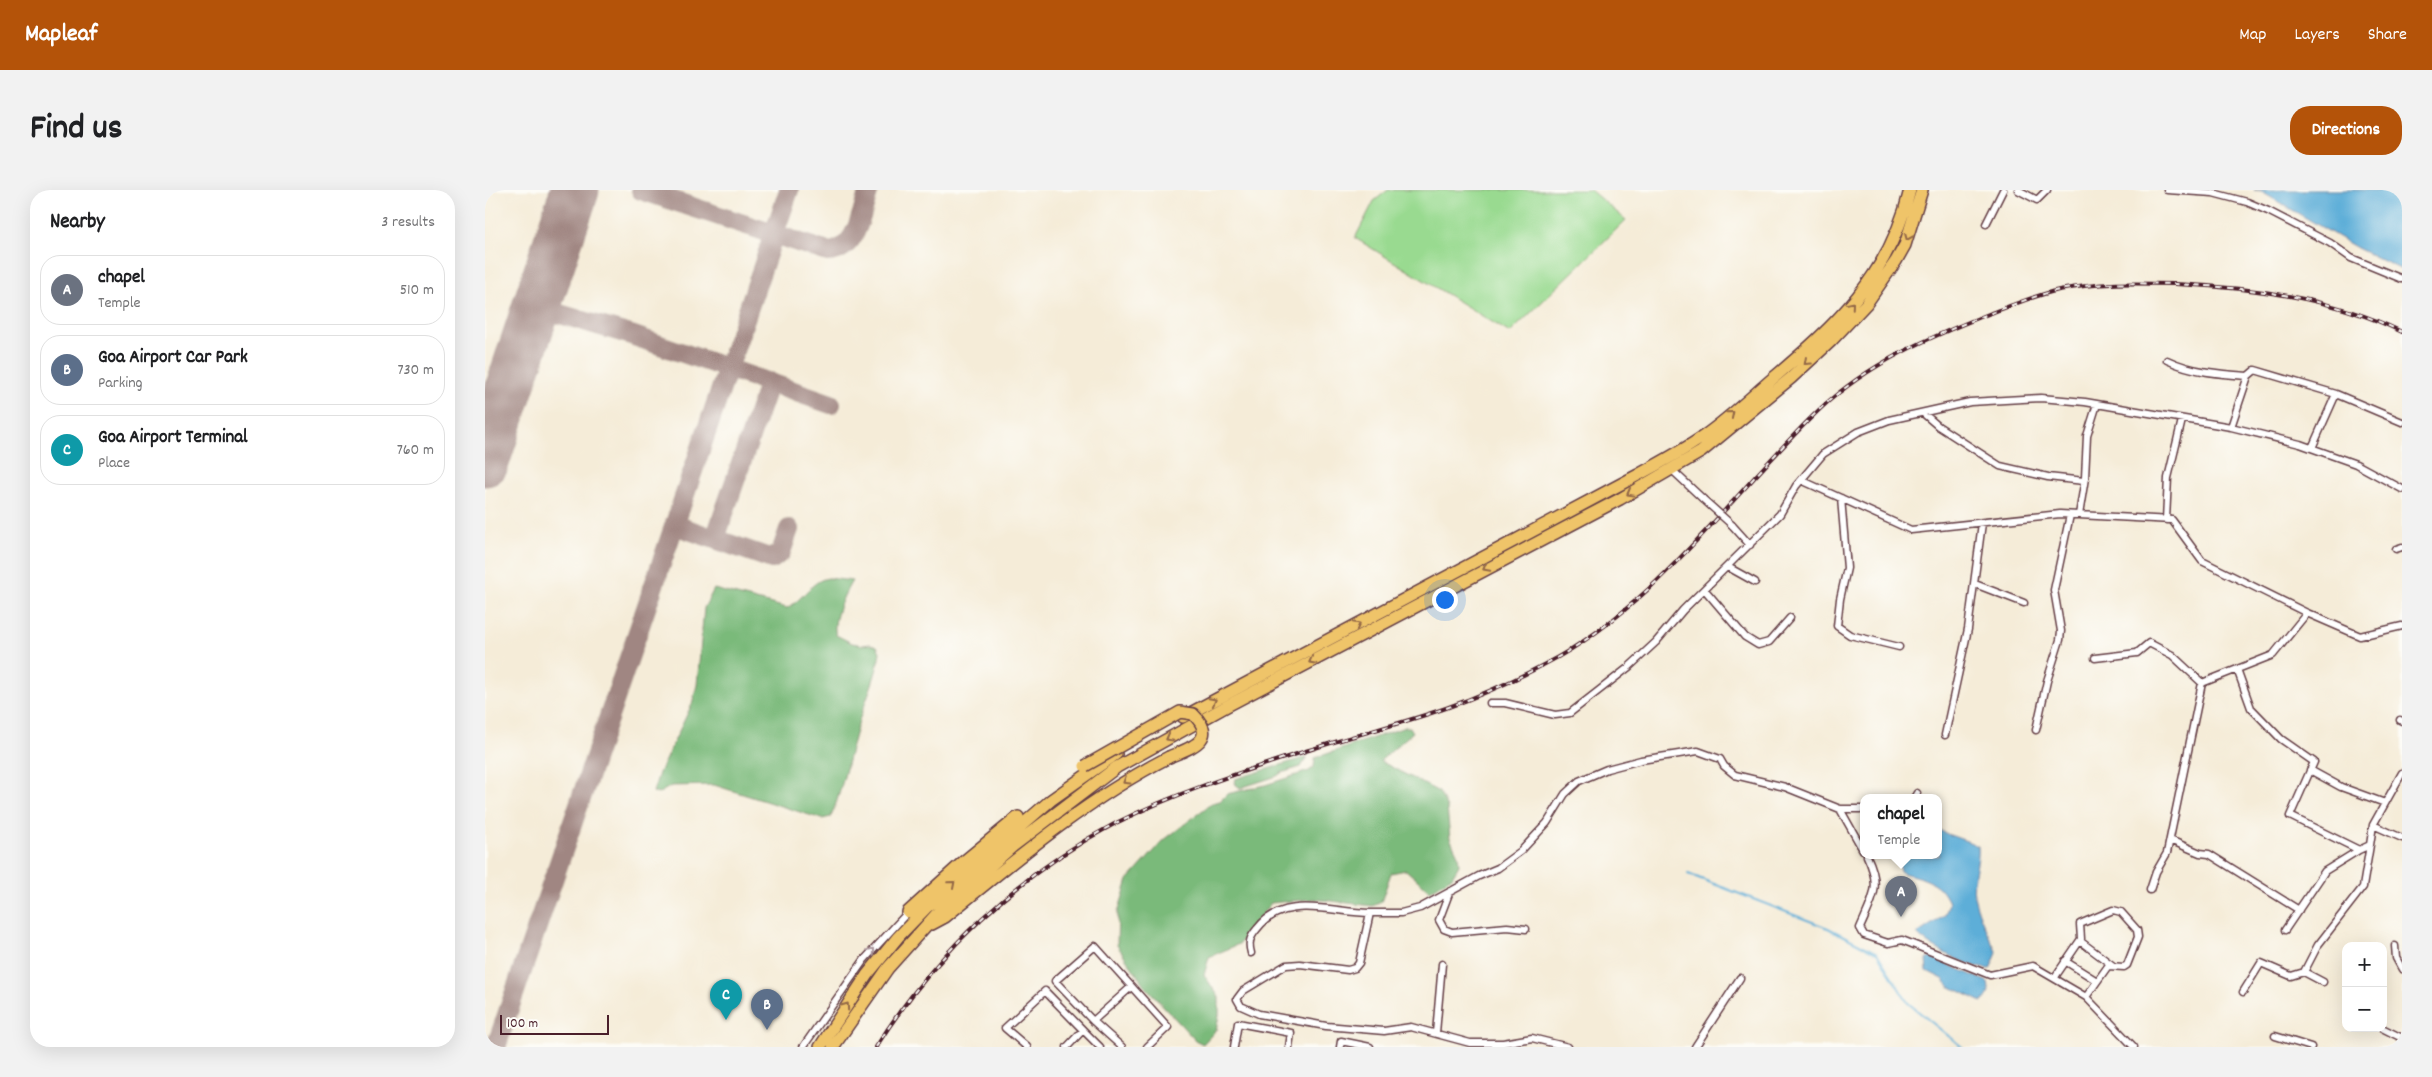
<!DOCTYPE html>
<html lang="en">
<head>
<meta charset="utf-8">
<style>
  :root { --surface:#fff; --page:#f2f2f2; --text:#202124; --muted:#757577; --line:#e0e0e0; --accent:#b45309 }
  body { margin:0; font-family:Dekko,sans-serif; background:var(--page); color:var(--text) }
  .controls { position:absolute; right:15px; bottom:15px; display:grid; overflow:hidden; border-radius:10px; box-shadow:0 5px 20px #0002 }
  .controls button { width:45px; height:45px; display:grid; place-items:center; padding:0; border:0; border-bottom:1px solid var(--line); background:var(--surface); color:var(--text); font:25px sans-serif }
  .scale { position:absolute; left:15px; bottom:12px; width:109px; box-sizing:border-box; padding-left:5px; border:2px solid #4a1f2b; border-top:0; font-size:14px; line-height:18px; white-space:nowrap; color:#4a1f2b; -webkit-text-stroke:4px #fdfcf7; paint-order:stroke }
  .you { position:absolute; left:959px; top:409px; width:18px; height:18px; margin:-12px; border:4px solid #fff; border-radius:50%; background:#1a73e8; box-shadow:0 0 0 8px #1a73e833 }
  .badge { display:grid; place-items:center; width:32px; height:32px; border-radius:50%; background:var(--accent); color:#fff; font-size:16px; font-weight:700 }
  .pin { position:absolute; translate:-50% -41px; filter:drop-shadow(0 1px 2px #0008) }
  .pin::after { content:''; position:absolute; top:26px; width:18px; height:15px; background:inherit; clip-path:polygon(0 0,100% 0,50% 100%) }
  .popup { position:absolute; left:1375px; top:604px; width:82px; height:65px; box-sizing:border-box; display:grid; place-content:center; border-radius:10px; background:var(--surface); filter:drop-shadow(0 1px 4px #0005); font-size:16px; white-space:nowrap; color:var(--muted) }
  .popup b { font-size:19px; color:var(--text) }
  .popup::after { content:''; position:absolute; left:50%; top:100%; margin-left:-10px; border:10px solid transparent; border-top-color:var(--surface) }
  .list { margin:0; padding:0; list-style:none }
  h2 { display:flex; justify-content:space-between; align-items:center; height:65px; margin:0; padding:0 20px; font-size:21px }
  h2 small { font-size:16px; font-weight:400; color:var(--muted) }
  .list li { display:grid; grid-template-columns:32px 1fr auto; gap:15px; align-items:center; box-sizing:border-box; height:70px; margin:0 10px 10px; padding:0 10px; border:1px solid var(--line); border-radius:20px }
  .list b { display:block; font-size:19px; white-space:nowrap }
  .list p { margin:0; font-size:16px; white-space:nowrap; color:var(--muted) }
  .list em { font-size:16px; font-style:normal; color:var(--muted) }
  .map { position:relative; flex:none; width:1917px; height:857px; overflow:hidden; border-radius:20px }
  header { display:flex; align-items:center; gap:30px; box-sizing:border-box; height:70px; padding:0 25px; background:var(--accent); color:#fff }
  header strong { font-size:24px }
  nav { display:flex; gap:28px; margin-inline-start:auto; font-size:18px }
  .intro { display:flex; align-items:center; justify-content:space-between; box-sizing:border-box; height:120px; padding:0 30px }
  h1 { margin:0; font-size:35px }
  .button { padding:12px 22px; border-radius:20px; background:var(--accent); color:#fff; font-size:18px; font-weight:700 }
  main { display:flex; gap:30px; padding:0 30px }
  aside { flex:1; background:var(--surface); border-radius:20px; box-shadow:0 5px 20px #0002 }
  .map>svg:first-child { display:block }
</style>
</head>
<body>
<header>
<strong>Mapleaf</strong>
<nav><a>Map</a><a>Layers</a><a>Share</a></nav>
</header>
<div class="intro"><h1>Find us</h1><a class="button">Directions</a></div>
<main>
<aside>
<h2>Nearby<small>3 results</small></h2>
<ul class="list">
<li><span class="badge" style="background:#6b7280">A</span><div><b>chapel</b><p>Temple</p></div><em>510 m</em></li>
<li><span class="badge" style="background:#5c6f8a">B</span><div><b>Goa Airport Car Park</b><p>Parking</p></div><em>730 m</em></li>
<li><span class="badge" style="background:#0f9aa8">C</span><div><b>Goa Airport Terminal</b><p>Place</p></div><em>760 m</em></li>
</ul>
</aside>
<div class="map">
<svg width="1917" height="857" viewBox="0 0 1917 857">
  <rect width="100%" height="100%" fill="#fdfcf7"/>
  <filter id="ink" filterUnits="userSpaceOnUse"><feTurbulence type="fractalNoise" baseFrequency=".02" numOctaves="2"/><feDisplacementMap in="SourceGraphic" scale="10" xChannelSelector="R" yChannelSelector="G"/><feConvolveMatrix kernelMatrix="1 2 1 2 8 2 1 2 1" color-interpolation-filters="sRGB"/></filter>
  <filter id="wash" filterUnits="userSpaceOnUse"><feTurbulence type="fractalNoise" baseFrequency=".0096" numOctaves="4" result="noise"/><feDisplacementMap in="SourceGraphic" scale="20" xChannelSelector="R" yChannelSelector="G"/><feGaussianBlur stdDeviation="1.12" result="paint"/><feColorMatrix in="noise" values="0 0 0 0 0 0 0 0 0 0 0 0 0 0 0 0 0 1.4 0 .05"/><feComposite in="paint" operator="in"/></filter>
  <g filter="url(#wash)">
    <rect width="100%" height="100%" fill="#f5ecd8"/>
    <!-- green -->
    <path fill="#99da90" stroke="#727c5e" d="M903,0H1105L1141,30L1025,143L870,48L889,11Z"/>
    <!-- forest -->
    <path fill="#7aba7a" stroke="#626c52" d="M344,388L367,391C360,402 346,431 351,445L367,453L378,455L385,454L392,456L395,462C392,486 382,506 375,528C364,561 359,595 346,627L337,629L229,595L186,596L173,604L168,602L174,583L207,514L212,495L219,418L229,399L302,418C317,411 327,389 344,388Z
      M920,537H925L928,542L895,571L954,602L962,618L965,648L973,665L974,675L967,687L945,701L921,680L906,683L896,712L888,716L829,709L786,713L754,754L724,767L719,785L734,807V825L731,840L718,854L710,850L659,795L632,755L633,722L643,690L679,650L727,613L735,611L742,604L780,595L824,581L829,577L830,568Z
      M822,567L816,577L796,583L792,586L755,598L749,593L750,589Z"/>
    <!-- water -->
    <path fill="#5daed8" stroke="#546682" d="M1769,0H1917V80L1872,58L1775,1Z
      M1454,640C1466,647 1480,649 1493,656C1495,672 1486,689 1489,706C1494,727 1503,744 1512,763L1505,779C1488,779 1443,757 1432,744L1460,725L1464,713C1455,691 1440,689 1418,683L1415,681L1412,666H1454Z
      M1446,767L1503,792C1505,800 1504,807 1497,812L1464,796L1458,789L1442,781L1441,770Z"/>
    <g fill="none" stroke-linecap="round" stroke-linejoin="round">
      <!-- stream -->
      <path stroke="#5daed8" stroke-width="2" d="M1203,684L1343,738L1392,763L1423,813L1477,857"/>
      <!-- taxiway -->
      <path stroke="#a08682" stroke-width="20" d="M156,0L343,62C372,61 376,23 384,0
        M51,117L146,145L346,214
        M190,335L287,369L296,362L304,339
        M230,349L284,192
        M11,857L304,0"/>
      <!-- runway -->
      <path stroke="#a08682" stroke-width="49" d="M0,272L90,0"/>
    </g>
  </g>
  <g filter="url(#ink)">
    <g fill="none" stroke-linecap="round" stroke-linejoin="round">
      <!-- street casing -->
      <g stroke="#643e45" stroke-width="9">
        <path id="street" d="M1533,0L1552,10L1562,0
          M1682,0L1728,3L1762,12L1783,21L1845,53L1866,68L1917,89
          M1501,34L1518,0
          M1682,170C1707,182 1735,184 1763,186
          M1438,223L1453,236L1515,276L1563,287L1599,291
          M1746,237L1763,186L1770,180L1851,204L1917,232
          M1827,258L1851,204
          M1186,279L1218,309
          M1316,290L1426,340L1575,324L1687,330L1717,371L1822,423
          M1356,308L1362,378L1355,409L1352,436L1365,445L1414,457
          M1594,325L1600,288L1602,246L1612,214
          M1681,330L1683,288L1697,230
          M1247,335L1265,355
          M1911,359L1917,357
          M1243,377L1270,392
          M1490,394L1539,413
          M1220,400L1260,447L1273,455L1284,452L1305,428
          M1610,468L1652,463L1664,453L1687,465L1717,493L1682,663L1671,682L1665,700
          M1752,479L1766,518L1796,549L1829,572L1805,626L1874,660L1840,681L1800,740
          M1717,493L1788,465L1822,423L1875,446L1917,436
          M1005,513H1020L1070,525L1085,523L1144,477L1171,452L1198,420L1295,324L1311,296L1338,264L1373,242L1404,230L1485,212L1556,208L1600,212L1746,237L1815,254L1871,274L1917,299
          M1915,530L1917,531
          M1551,540L1562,491L1575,450L1576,441L1569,400L1585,325
          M1460,545L1483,439L1497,333
          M1825,580L1856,597L1900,613
          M1429,608L1432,603
          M1355,619L1378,660
          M1888,635L1917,583
          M1685,650L1715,663L1724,664L1814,720
          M1874,660L1885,655L1888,635L1917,648
          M1382,666C1397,697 1388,708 1375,738L1379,745L1403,753L1417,750L1505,785L1548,776L1601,807L1649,857
          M965,701L954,730L959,739L967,742L1022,737L1041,739
          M1595,751L1627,775
          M1910,756L1911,768L1917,779
          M766,763C763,753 765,747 772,739C799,703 848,723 885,723
          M1580,771L1612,791
          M1570,787L1596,749L1595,734L1628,720L1636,722L1652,740L1653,747L1642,775L1639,777L1623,776L1601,807
          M1838,792L1819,782L1833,755L1878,697L1885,655
          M1758,802L1776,773L1806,786L1819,782
          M608,831L646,797
          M1897,838L1917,848
          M951,843L957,774
          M1790,846L1826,857
          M318,857L379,770L423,722
          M542,857L520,838L560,801L598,840
          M582,857L598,840L615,857
          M637,857L608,831L570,791L610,756L683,837L662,857
          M749,857L753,833L806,843L804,857
          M855,857L856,851L885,857
          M1083,857L1047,848L1018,853H985L926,837L899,841L841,836L774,824L756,816L752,809L758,801L801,775L815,774L863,780L870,778L874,773L885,723H916L935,718L994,686L1013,678L1036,661L1062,633L1080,604L1094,591L1122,579L1156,570L1213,561L1235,569L1239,576L1250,585L1300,597L1355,619H1378
          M1210,857L1255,788"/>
      </g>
      <!-- highway casing -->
      <g stroke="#643e45" stroke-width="14">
        <path id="highway" d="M698,527L1153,285C1176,272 1198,261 1219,246C1243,229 1264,209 1286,190C1351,135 1405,86 1425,0
          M423,722L477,673L533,627
          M447,734L460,727C531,669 602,609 684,567
          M335,857L382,785L413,747L442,717L566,610L631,564
          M348,857L403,778L456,719L528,656L632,577L742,516L1135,309L1216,262L1306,188L1346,151L1381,114L1411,71L1420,55L1437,0"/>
      </g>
      <!-- street -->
      <use href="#street" stroke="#fff" stroke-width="6"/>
      <!-- highway -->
      <use href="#highway" stroke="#efc469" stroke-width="11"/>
      <!-- rail casing -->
      <g stroke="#4a1f2b" stroke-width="4">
        <path id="rail" d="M391,857C450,763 532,685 631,633C692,602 759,581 824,560C869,545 916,534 961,518C995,506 1028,491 1060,474C1171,417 1246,304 1335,219C1384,173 1445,147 1506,123C1528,115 1551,105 1574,100C1613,92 1651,93 1690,94C1768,98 1846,107 1917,142"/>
      </g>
      <!-- rail -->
      <use href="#rail" stroke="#fdfcf7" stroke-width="2" stroke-dasharray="5.5" stroke-linecap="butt"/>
      <!-- street-bridge casing -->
      <g stroke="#643e45" stroke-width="9" stroke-linecap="butt">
        <path id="street-bridge" d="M1218,309L1247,335"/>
      </g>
      <!-- highway-bridge casing -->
      <g stroke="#643e45" stroke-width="14" stroke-linecap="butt">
        <path id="highway-bridge" d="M600,576L695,522L708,524C735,550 704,558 684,567"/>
      </g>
      <!-- street-bridge -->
      <use href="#street-bridge" stroke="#fff" stroke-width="6"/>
      <!-- highway-bridge -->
      <use href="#highway-bridge" stroke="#efc469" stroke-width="11"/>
    </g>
    <!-- one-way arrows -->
    <defs><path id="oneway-chevron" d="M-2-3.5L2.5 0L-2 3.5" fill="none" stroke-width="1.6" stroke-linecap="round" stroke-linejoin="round" transform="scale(1.25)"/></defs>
    <g stroke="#946947">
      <use href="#oneway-chevron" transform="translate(1423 47) rotate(112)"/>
      <use href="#oneway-chevron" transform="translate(1366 115) rotate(-50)"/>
      <use href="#oneway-chevron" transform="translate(1322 172) rotate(138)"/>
      <use href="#oneway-chevron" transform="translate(1246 224) rotate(-40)"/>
      <use href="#oneway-chevron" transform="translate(1145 303) rotate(151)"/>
      <use href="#oneway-chevron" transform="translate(1001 378) rotate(152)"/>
      <use href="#oneway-chevron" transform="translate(872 435) rotate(-28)"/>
      <use href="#oneway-chevron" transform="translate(827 471) rotate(152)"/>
      <use href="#oneway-chevron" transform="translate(728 511) rotate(-28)"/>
      <use href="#oneway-chevron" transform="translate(684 548) rotate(151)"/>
      <use href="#oneway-chevron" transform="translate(641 591) rotate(148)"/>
      <use href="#oneway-chevron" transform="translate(467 694) rotate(-41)"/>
      <use href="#oneway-chevron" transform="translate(361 816) rotate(-55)"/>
    </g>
    <use stroke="#ae9aa0" href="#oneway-chevron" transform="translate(387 761) rotate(-49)"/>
  </g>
</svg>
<div class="controls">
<button>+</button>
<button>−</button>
</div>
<div class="scale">100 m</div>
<div class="you"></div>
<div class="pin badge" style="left:1416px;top:727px;background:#6b7280">A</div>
<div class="popup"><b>chapel</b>Temple</div>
<div class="pin badge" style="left:282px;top:840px;background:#5c6f8a">B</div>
<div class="pin badge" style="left:241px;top:830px;background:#0f9aa8">C</div>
</div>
</main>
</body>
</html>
